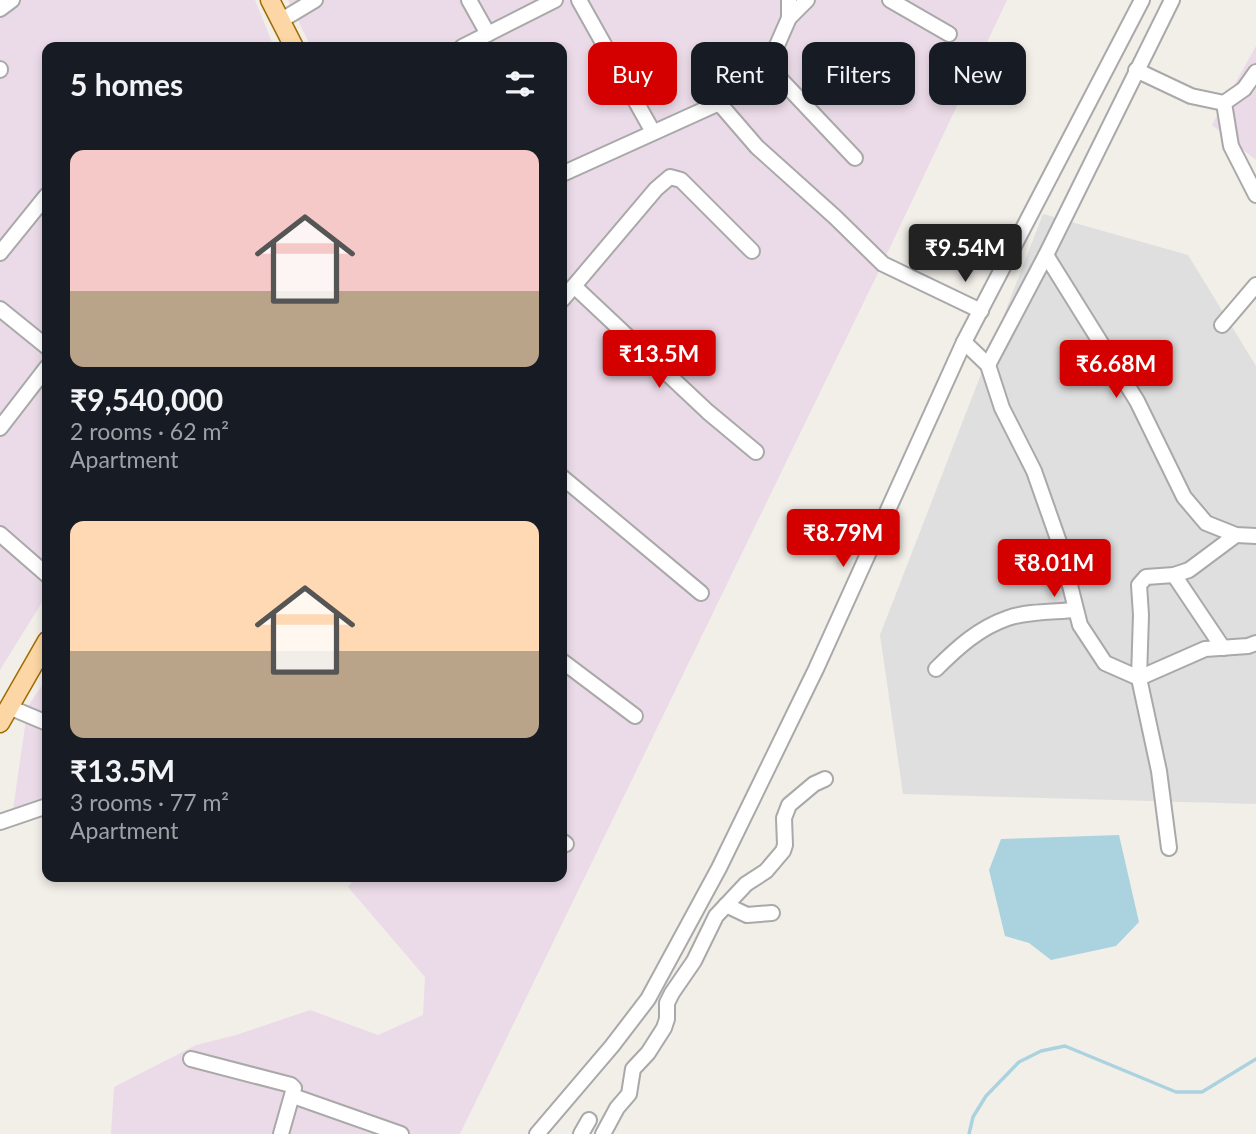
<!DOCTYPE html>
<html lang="en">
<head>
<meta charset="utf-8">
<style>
  body { margin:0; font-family:Lato,sans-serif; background:#20242c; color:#f1f3f6; height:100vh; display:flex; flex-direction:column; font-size:26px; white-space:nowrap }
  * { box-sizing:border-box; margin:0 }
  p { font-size:23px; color:#9ea1a6 }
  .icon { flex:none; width:38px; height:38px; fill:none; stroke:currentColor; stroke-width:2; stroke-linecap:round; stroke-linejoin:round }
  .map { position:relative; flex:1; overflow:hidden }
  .sheet { position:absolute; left:42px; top:42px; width:525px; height:840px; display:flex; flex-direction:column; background:#171b24; border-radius:14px; box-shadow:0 4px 10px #0003 }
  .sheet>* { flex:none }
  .hud { position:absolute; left:588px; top:42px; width:562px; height:63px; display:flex; gap:14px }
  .price { position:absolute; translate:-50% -60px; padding:0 16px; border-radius:7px; background:#d40000; color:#fff; font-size:23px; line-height:46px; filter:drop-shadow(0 2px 4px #0008) }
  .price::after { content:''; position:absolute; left:50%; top:42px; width:21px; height:16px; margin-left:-10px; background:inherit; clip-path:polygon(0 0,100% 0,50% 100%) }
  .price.active { background:#222; color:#fff }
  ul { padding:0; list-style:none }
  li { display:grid; align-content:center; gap:14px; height:371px; padding:0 28px }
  li span { display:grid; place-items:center; height:217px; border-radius:14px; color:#555 }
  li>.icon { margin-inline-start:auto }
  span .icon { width:126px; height:126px; fill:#fffc; stroke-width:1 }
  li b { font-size:30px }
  h2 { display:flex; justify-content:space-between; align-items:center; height:84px; padding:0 28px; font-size:30px }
  .tag { padding:0 24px; border-radius:14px; background:#171b24; box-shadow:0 4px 10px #0003; font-size:24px; line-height:63px }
  .tag.active { background:#d40000; color:#fff }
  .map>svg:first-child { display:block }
  .residential { fill:#e0dfdf }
  .industrial { fill:#ebdbe8 }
  .water { fill:#aad3df }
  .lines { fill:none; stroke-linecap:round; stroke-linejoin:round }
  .stream { stroke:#aad3df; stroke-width:3.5 }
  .minor-casing { stroke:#a9a9a9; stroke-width:18 }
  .major-casing { stroke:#a06b00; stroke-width:21 }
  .minor { stroke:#fff; stroke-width:14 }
  .major { stroke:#fcd6a4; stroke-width:18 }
</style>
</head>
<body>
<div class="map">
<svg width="1256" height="1134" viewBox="0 0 1256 1134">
  <rect width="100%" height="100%" fill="#f2efe9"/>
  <path class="residential" d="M 1043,214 L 1188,255 L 1256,366 L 1256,804 L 903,794 L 880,635 Z"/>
  <g class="industrial">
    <path d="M 0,0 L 255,0 L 274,47 L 47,47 L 47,594 L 0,670 Z"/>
    <path d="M 288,0 L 1007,0 L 876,277 L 460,1134 L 111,1134 L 114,1087 L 196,1045 L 236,1035 L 310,1010 L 378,1035 L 423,1015 L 425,977 L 348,887 L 356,877 L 562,877 L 562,47 L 311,47 Z"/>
    <path d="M 1256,46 L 1256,160 L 1212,125 Z"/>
    <path d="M 47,678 L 47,815 L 11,823 L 28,706 Z"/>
  </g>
  <path class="water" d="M 1119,835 L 1139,922 L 1116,946 L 1051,960 L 1029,943 L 1005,936 L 989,870 L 1001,839 Z"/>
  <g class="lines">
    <path class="stream" d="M 969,1134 L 973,1117 L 986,1096 L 1019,1062 L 1041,1051 L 1065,1046 L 1176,1092 L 1202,1092 L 1256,1059"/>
    <defs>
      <g id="minor">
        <path d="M 469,0 L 488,34"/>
        <path d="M 579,0 L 653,132"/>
        <path d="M 890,0 L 949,34"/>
        <path d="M 0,9 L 12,0"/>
        <path d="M 789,18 L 807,0"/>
        <path d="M 280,21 L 315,0"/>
        <path d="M 462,47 L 555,0"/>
        <path d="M 768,66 L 855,158"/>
        <path d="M 0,70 L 0,69"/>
        <path d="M 1136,70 L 1191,96 L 1224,103"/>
        <path d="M 1256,72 L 1244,89 L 1224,103 L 1231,146 L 1256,195"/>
        <path d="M 719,103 L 757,147 L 835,217 L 883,264 L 981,311"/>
        <path d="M 562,174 L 719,103 L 754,81 L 768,66 L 789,18 L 789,0"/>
        <path d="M 0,253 L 47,195"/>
        <path d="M 1046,255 L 1172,0"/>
        <path d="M 574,286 L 656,189 L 670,177 L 681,180 L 752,251"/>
        <path d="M 562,300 L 574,286 L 708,412 L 756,452"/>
        <path d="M 0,309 L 47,347"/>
        <path d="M 1222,325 L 1256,285"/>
        <path d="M 964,342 L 988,365 L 1002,408 L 1034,471 L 1059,542 L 1080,625 L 1105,663 L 1139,678 L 1205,649 L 1248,646 L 1256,643"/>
        <path d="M 988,365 L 1046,255 L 1137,401 L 1184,497 L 1206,523 L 1236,535 L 1256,536"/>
        <path d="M 0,428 L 47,367"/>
        <path d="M 562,477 L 701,593"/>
        <path d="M 0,534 L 47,575"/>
        <path d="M 1174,575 L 1223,648"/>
        <path d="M 562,661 L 635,716"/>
        <path d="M 936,669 C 958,647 979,628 1008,618 C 1028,611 1054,612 1075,610"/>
        <path d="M 9,707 L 47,723"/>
        <path d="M 0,822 L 47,806"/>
        <path d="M 562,841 L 566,844"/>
        <path d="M 1169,848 L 1159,771 L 1139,678 L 1141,615 L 1139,585 L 1146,577 L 1174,575 L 1189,570 L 1236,535"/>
        <path d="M 726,905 L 747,915 L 772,913"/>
        <path d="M 191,1059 L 291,1085 L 294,1088 L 281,1134"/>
        <path d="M 293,1096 L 401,1134"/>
        <path d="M 537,1134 L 612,1046 L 648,999 L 719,868 L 816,669 L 964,342 L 1142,0"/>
        <path d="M 581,1134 L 589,1120"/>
        <path d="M 603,1134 L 617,1108 L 629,1094 L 633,1069 L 648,1053 L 664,1028 L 667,1019 L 667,1003 L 672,993 L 694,961 L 716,916 L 746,884 L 766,871 L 783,851 L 785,845 L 784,818 L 789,805 L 814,784 L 825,779"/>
      </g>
      <g id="major">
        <path d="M 270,0 L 294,47"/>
        <path d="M 0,723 L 47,641"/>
      </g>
    </defs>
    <use href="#minor" class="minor-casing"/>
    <use href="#major" class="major-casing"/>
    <use href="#minor" class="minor"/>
    <use href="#major" class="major"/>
  </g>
</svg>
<b class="price active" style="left:965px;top:284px">₹9.54M</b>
<b class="price" style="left:659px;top:390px">₹13.5M</b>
<b class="price" style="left:1116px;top:400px">₹6.68M</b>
<b class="price" style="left:843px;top:569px">₹8.79M</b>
<b class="price" style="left:1054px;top:599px">₹8.01M</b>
<div class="hud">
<a class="tag active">Buy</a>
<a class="tag">Rent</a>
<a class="tag">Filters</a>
<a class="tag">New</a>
</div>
<section class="sheet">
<h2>5 homes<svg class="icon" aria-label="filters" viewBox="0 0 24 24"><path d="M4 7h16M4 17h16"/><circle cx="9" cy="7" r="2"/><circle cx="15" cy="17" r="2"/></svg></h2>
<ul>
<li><span style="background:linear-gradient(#f6c9c9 65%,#b9a48a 0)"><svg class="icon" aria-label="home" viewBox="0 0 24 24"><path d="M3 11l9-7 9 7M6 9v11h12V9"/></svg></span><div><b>₹9,540,000</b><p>2 rooms · 62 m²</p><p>Apartment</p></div></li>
<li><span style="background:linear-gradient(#ffd9b3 60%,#b9a48a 0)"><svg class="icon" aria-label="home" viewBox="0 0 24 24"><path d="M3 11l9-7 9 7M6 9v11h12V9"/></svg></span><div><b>₹13.5M</b><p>3 rooms · 77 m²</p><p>Apartment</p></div></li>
</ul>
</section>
</div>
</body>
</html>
